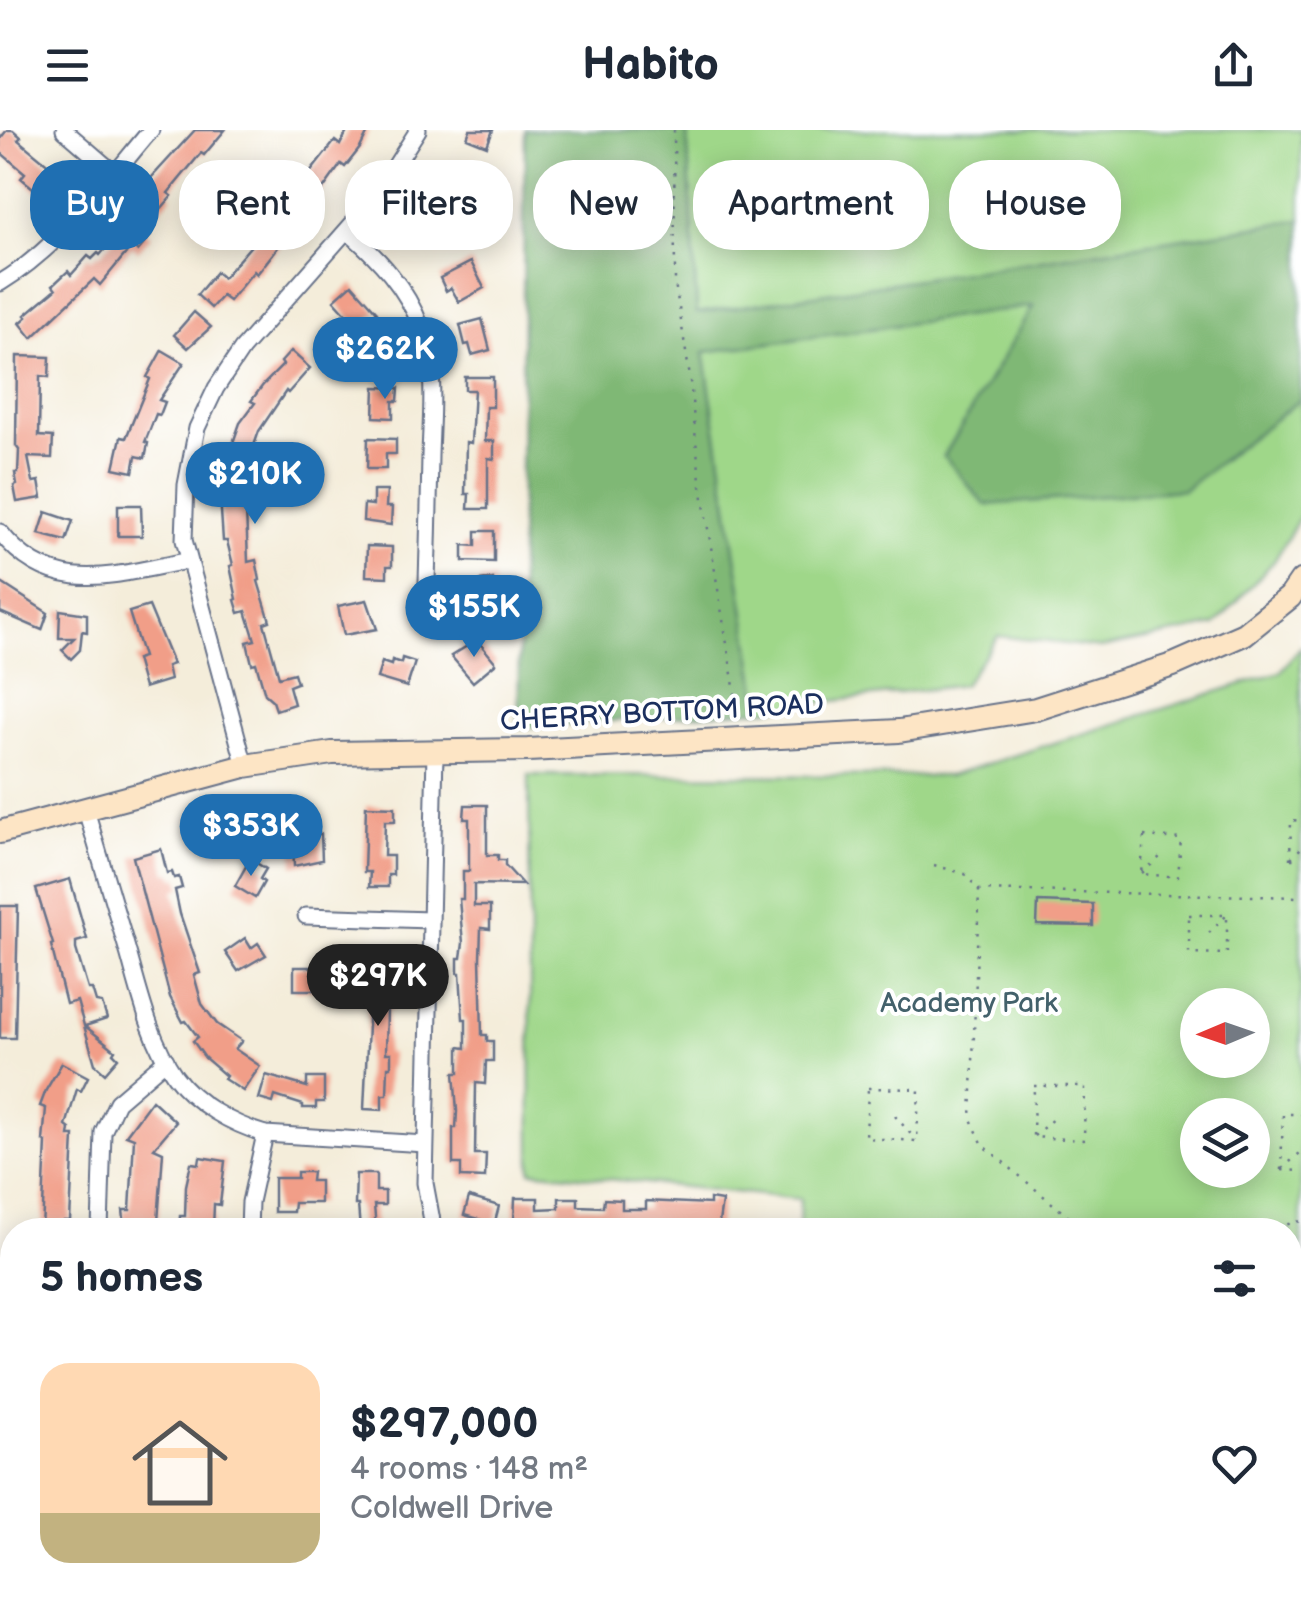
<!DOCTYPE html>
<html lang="en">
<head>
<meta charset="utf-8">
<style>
  body { margin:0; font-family:"Balsamiq Sans",sans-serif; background:#f2f2f3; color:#1f2937; height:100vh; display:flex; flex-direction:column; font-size:38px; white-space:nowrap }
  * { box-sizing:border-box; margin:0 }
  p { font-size:32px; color:#747a83 }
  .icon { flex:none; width:55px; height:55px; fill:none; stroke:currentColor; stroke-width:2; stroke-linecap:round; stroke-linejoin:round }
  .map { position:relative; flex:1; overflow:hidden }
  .side { position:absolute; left:0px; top:1088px; width:1302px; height:392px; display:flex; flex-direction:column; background:#fff; border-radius:40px 40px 0 0; box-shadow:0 5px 25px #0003 }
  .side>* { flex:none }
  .top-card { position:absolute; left:30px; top:30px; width:1242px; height:90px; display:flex; gap:20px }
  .needle { width:65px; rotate:268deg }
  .fabs { position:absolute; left:1180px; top:858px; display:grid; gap:20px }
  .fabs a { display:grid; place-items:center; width:90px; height:90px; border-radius:50%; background:#fff; box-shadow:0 5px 25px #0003; font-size:50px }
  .price { position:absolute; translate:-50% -85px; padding:0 22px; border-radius:35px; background:#1f6fb2; color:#fff; font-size:32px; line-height:65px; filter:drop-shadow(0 2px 5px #0008) }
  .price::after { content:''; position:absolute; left:50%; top:60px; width:30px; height:22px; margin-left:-15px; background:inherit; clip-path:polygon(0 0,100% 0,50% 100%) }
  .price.current { background:#222; color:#fff }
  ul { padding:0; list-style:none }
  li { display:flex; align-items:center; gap:30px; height:250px; padding:0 40px }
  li+li { border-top:2px solid #e0e1e3 }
  li span { display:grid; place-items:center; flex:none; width:280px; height:200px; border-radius:30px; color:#555 }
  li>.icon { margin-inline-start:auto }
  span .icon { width:120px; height:120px; fill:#fffc; stroke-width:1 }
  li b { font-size:42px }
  h2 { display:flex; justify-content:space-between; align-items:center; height:120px; padding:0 40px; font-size:42px }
  .chip { padding:0 35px; border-radius:40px; background:#fff; box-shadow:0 5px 25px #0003; font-size:35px; line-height:90px }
  .chip.current { background:#1f6fb2; color:#fff }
  header { display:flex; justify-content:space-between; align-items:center; height:130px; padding:0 40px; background:#fff; font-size:45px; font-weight:600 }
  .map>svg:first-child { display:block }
  .green { fill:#9fd789; stroke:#5d8374; stroke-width:2.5; fill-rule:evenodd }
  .forest { fill:#7fb875; stroke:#4d746a; stroke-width:2.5 }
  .water { fill:#69c3e7; stroke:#4279a2; stroke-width:2.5 }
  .building { fill:#f19e88 }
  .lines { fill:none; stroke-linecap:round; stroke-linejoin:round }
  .street-casing { stroke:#677289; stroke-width:19 }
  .secondary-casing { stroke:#677289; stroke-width:26 }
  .path { stroke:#677289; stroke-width:2.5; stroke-dasharray:2.5 8; stroke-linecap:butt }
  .street { stroke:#fff; stroke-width:15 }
  .secondary { stroke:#fde5c5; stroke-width:22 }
  .labels { text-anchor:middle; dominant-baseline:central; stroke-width:8; stroke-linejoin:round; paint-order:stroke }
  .street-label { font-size:28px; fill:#1b2f5e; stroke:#fff }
  .park-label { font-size:28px; fill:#43616b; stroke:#fff }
</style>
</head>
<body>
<header><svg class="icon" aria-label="menu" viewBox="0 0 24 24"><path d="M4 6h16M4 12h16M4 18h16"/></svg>Habito<svg class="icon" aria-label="share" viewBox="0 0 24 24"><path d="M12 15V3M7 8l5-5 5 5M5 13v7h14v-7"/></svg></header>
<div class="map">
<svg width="1301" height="1479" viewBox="0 0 1301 1479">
  <rect width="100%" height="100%" fill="#fff"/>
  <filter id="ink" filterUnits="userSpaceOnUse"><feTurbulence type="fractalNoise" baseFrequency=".01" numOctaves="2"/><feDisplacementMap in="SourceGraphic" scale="20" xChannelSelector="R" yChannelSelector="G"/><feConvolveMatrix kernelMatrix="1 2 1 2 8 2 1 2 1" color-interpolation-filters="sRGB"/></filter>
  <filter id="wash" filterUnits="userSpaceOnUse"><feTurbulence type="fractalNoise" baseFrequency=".0048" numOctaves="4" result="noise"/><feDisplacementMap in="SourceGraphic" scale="40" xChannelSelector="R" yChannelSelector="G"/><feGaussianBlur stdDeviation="2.25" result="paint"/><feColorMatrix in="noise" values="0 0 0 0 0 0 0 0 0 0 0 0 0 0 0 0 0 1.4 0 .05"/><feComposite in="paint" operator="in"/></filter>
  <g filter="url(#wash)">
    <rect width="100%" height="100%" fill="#f4edda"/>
    <g class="green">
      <path d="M 687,0 L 1301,0 L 1301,90 L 697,184 Z"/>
      <path d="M 1034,176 L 944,326 L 1183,360 L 1301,269 L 1301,385 L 1275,430 L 1215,495 L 1101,518 L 998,506 L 963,555 L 760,580 L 704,222 Z"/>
      <path d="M 1301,517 L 1301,1412 L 1290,1424 L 1290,1100 L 799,1100 L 800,1069 L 531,1041 L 529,645 L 949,646 L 1280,542 ZM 1198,875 L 1252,875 L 1252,930 L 1198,930 ZM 1198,985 L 1252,985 L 1252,1040 L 1198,1040 Z"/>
      <path d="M 0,1310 L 12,1313 L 12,1463 L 0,1457 Z"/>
      <path d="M 21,1468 L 1245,1468 L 1233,1479 L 45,1479 Z"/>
    </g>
    <g class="forest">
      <path d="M 525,0 L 687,0 L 697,183 L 1301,90 L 1301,269 L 1183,360 L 985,375 L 944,326 L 1033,176 L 704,222 L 760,580 L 518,598 Z"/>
      <path d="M 1301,1443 L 1301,1479 L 1261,1479 L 1274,1468 L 1290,1468 L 1290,1453 Z"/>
    </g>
    <g class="water">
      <path d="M 1301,1346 L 1301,1443 L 1290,1453 L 1290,1358 Z"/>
      <path d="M 0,1388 L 12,1396 L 12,1468 L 124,1468 L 142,1479 L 0,1479 Z"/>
      <path d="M 1155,1468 L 1274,1468 L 1261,1479 L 1138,1479 Z"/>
    </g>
    <g id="blocks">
      <g class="building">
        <path d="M 7,0 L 13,0 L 21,7 L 18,10 L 51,37 L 49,47 L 57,54 L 45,68 L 21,48 L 25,43 L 0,22 L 0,9 Z"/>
        <path d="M 195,0 L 225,0 L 204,25 L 201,23 L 168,63 L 172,66 L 143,100 L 151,106 L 138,121 L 133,117 L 128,121 L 100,155 L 94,149 L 32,208 L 20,193 L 27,187 L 25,185 L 56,159 L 53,155 L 68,141 L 71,145 L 88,126 L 92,129 L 98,123 L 100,125 L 117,105 L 120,98 L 116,94 L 144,63 L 140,60 Z"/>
        <path d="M 348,0 L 369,0 L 360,18 L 345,37 L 341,34 L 314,72 L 307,66 L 290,87 L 297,93 L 257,144 L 254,141 L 229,171 L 222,166 L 211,178 L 197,165 L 216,142 L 223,148 L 261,104 L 257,100 L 304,40 L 309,44 L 335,11 L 340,15 Z"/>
        <path d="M 470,0 L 493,0 L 487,16 L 467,8 Z"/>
        <path d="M 447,33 L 472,47 L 468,55 L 475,59 L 470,69 L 462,65 L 456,75 L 436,63 L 444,48 L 440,46 Z"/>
        <path d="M 413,81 L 435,103 L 420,118 L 396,98 Z"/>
        <path d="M 471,132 L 484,158 L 459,172 L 451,158 L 446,161 L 440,148 Z"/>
        <path d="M 352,154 L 377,182 L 359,198 L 334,170 Z"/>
        <path d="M 194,182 L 211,197 L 188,218 L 174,205 Z"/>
        <path d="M 482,189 L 490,220 L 472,225 L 469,214 L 465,215 L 460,195 Z"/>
        <path d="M 381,203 L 392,231 L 364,239 L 358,216 L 372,212 L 368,207 Z"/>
        <path d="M 162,220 L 184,233 L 159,270 L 165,272 L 160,285 L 156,284 L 145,312 L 148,313 L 145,328 L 136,326 L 133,342 L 114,338 L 121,307 L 126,308 L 150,249 L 147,247 Z"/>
        <path d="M 291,221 L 310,238 L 288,263 L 286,261 L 259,301 L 249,330 L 242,380 L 246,380 L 248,432 L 256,430 L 260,450 L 258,451 L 270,491 L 264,493 L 279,547 L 294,543 L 297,553 L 289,556 L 294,574 L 276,580 L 273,571 L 265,564 L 256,533 L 252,534 L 247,512 L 255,510 L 246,481 L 239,483 L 235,470 L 237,469 L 230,436 L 233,435 L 227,411 L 223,411 L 220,366 L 224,338 L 240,293 L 255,273 L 251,271 L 263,255 L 283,235 L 281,232 Z"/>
        <path d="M 17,226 L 50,227 L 49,247 L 40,246 L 39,306 L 53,307 L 52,328 L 28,327 L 33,352 L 39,351 L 42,368 L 17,372 L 14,356 L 17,355 L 15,343 L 18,343 L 19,320 L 16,316 Z"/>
        <path d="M 465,247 L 493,247 L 493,277 L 486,277 L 485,311 L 494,311 L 494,329 L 488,328 L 488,379 L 468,379 L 469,364 L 465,364 L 466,312 L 471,313 L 474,260 L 465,260 Z"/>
        <path d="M 375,257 L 399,258 L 398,271 L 393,271 L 393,288 L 374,287 Z"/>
        <path d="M 368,308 L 396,309 L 396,324 L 386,324 L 386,339 L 367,339 Z"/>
        <path d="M 373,361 L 387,361 L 386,377 L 392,377 L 391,395 L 363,391 L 364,374 L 373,375 Z"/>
        <path d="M 118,375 L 141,375 L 142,406 L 118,406 Z"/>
        <path d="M 46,382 L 73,391 L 66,411 L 39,404 Z"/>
        <path d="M 476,401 L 494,401 L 494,432 L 463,431 L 463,415 L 476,416 Z"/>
        <path d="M 367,416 L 392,417 L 392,436 L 387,436 L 387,447 L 366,446 Z"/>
        <path d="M 493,449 L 495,463 L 504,462 L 506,479 L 478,485 L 476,468 L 481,467 L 479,451 Z"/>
        <path d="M 0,452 L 48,483 L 42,500 L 0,482 Z"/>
        <path d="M 367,470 L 377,499 L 344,505 L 338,476 Z"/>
        <path d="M 149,476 L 173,534 L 167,536 L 170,550 L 144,558 L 136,529 L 143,527 L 129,482 Z"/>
        <path d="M 60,480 L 87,484 L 87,502 L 82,501 L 80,520 L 71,529 L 62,520 L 74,508 L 59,508 Z"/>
        <path d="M 477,510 L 496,533 L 473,552 L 451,526 Z"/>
        <path d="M 402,528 L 415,532 L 407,557 L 377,548 L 382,532 L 391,535 L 392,530 L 401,533 Z"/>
        <path d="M 465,675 L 487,675 L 487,725 L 498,725 L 498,730 L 505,730 L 505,735 L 523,755 L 474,754 L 474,776 L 490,776 L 490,799 L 481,798 L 480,828 L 482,905 L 487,905 L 487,911 L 493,911 L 493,931 L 486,931 L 485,954 L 476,953 L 475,1024 L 486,1024 L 485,1048 L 461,1047 L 461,1034 L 453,1034 L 453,998 L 456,998 L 457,981 L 454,943 L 459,943 L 459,917 L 466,918 L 466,889 L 463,889 L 460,843 L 458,843 L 458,828 L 461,828 L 463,813 L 459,769 L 463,769 L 463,741 L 469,741 L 469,689 L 464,689 Z"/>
        <path d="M 366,676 L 395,677 L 395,691 L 385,691 L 384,726 L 393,726 L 393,745 L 388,745 L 388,757 L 369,757 L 370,742 L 364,742 Z"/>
        <path d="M 309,704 L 321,704 L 322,730 L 294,736 L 293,713 L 310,712 Z"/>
        <path d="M 161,719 L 167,743 L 172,742 L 174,748 L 179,747 L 182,758 L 175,760 L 180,784 L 200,843 L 194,845 L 202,874 L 217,894 L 242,911 L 235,919 L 260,936 L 243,961 L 224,949 L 226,946 L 205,928 L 193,911 L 198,907 L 186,891 L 183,892 L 170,867 L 133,727 Z"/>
        <path d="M 250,729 L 266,739 L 260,749 L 264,752 L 255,768 L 235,756 Z"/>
        <path d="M 70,749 L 87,809 L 76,812 L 76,819 L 88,859 L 92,859 L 96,872 L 102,873 L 107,889 L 85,896 L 115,920 L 113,923 L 118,928 L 105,943 L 95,934 L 77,871 L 66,874 L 51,815 L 53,814 L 36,759 Z"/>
        <path d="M 1038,772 L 1093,774 L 1093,796 L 1037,795 Z"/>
        <path d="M 0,776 L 18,776 L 15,908 L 0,908 Z"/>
        <path d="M 245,808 L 251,818 L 258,813 L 266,825 L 238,841 L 225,822 Z"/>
        <path d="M 368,820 L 386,820 L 386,832 L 391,832 L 391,865 L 394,865 L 393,879 L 387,879 L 386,923 L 391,923 L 391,937 L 388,937 L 387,965 L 382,965 L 382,980 L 364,979 L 368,895 Z"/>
        <path d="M 294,837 L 315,837 L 315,841 L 324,841 L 324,860 L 294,860 Z"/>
        <path d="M 62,933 L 88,947 L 81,961 L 77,959 L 66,996 L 70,999 L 69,1006 L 74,1006 L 70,1091 L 64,1091 L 64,1100 L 42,1100 L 46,1012 L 43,1011 L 46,978 L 40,976 L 46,960 Z"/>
        <path d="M 266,945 L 307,957 L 307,948 L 324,948 L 324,972 L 316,972 L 316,978 L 303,978 L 303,975 L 275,966 L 273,973 L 259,969 Z"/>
        <path d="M 152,970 L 176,992 L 154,1018 L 163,1022 L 158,1092 L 155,1092 L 155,1099 L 125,1098 L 123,1080 L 130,1080 L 134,1008 L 126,1005 Z"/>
        <path d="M 200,1027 L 225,1031 L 220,1075 L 214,1074 L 213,1100 L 179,1100 L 180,1086 L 185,1086 L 186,1056 L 191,1033 L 199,1034 Z"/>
        <path d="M 297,1042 L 312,1042 L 311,1051 L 320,1051 L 320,1073 L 294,1073 L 293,1082 L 274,1082 L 274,1048 L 297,1048 Z"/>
        <path d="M 356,1044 L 376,1044 L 376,1061 L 385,1061 L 385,1075 L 374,1075 L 376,1100 L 360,1100 L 358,1075 L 355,1075 Z"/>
        <path d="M 469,1067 L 499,1076 L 493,1099 L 480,1095 L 481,1090 L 464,1085 Z"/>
        <path d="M 515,1068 L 538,1068 L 538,1079 L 559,1078 L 559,1068 L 578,1068 L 578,1076 L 603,1077 L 604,1069 L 622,1070 L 622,1079 L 646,1079 L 646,1071 L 710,1074 L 710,1069 L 722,1071 L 718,1100 L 661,1096 L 661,1100 L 528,1100 L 528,1097 L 514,1094 Z"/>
      </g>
    </g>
  </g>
  <g filter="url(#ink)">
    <use href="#blocks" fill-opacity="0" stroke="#677289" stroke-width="2.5"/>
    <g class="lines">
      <defs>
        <g id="street">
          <path d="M 64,0 L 114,43"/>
          <path d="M 347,101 C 379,128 406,157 421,197 C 437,237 431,285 430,326 C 429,378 428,429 426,480"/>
          <path d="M 0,153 C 60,117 106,53 151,0"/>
          <path d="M 0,402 C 53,469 115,444 187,431"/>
          <path d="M 435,622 L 425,1053 L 433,1096 L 437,1100"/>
          <path d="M 245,636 L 184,410 L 186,355 L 197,298 L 216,258 L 242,219 L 353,93 L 380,60 L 418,0"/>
          <path d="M 86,680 C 100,728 114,775 128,822 C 140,864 150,910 175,946 C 195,974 232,994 265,1004 L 425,1014"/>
          <path d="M 306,786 L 430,790"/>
          <path d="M 100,1100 L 103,1002 L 117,972 L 166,930"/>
          <path d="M 249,1100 L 250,1072 L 265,1004"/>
        </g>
        <path id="secondary" d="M 0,702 L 245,636 L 332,623 L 528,620 L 899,601 L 1036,579 L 1173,535 L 1244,504 L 1290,467 L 1301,451"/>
      </defs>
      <use href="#street" class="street-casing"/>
      <use href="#secondary" class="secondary-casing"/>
      <g class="path">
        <path d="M 674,0 L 675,153 L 689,241 L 700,350 L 740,593"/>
        <path d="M 1144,706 L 1181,709 L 1178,747 L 1141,744 Z"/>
        <path d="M 1291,728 L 1301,718"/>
        <path d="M 1290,729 L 1291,690 L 1301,691"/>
        <path d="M 1291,729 L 1301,729"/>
        <path d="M 934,735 L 965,744 L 979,760 L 1301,767"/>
        <path d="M 1142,743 L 1160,727"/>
        <path d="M 979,760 L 971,989 L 983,1015 L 1084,1100"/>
        <path d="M 1189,785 L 1227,785 L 1227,824 L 1189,823 Z"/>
        <path d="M 1209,803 L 1226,786"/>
        <path d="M 1034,956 L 1085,956 L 1084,1010 L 1033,1007 Z"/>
        <path d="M 868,958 L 919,959 L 917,1011 L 866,1008 Z"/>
        <path d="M 895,986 L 916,1010"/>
        <path d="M 1034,1006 L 1057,985"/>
        <path d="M 1282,1039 L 1301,1022"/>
        <path d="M 1281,1040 L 1283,984 L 1301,984"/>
        <path d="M 1282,1040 L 1301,1041"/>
        <path d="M 1263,1100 L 1281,1095"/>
        <path d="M 1279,1100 L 1284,1095 L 1301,1091"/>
        <path d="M 0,1363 L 12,1369"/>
      </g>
      <use href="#street" class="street"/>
      <use href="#secondary" class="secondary"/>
    </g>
  </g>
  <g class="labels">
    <g class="street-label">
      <text transform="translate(662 583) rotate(-3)">CHERRY BOTTOM ROAD</text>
    </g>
    <g class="park-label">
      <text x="969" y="873">Academy Park</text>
    </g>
  </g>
</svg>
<div class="fabs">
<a><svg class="needle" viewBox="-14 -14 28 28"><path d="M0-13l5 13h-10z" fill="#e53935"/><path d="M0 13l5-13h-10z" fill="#747a83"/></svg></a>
<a><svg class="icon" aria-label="layers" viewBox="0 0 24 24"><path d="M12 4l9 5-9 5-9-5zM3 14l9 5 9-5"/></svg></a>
</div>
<b class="price" style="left:385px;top:272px">$262K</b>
<b class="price" style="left:255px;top:397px">$210K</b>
<b class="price" style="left:474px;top:530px">$155K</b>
<b class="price" style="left:251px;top:749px">$353K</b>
<b class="price current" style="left:378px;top:899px">$297K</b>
<div class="top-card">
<a class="chip current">Buy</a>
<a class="chip">Rent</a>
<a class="chip">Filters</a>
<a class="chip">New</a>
<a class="chip">Apartment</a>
<a class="chip">House</a>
</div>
<section class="side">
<h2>5 homes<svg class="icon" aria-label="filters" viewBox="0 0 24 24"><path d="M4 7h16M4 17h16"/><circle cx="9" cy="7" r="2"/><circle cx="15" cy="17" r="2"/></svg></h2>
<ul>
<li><span style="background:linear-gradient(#ffd9b3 75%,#c2b280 0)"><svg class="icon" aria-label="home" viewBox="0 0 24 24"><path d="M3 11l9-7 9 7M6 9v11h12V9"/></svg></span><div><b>$297,000</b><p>4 rooms · 148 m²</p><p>Coldwell Drive</p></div><svg class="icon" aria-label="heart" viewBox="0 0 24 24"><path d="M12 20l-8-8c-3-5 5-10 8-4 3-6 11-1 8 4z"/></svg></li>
</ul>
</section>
</div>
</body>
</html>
